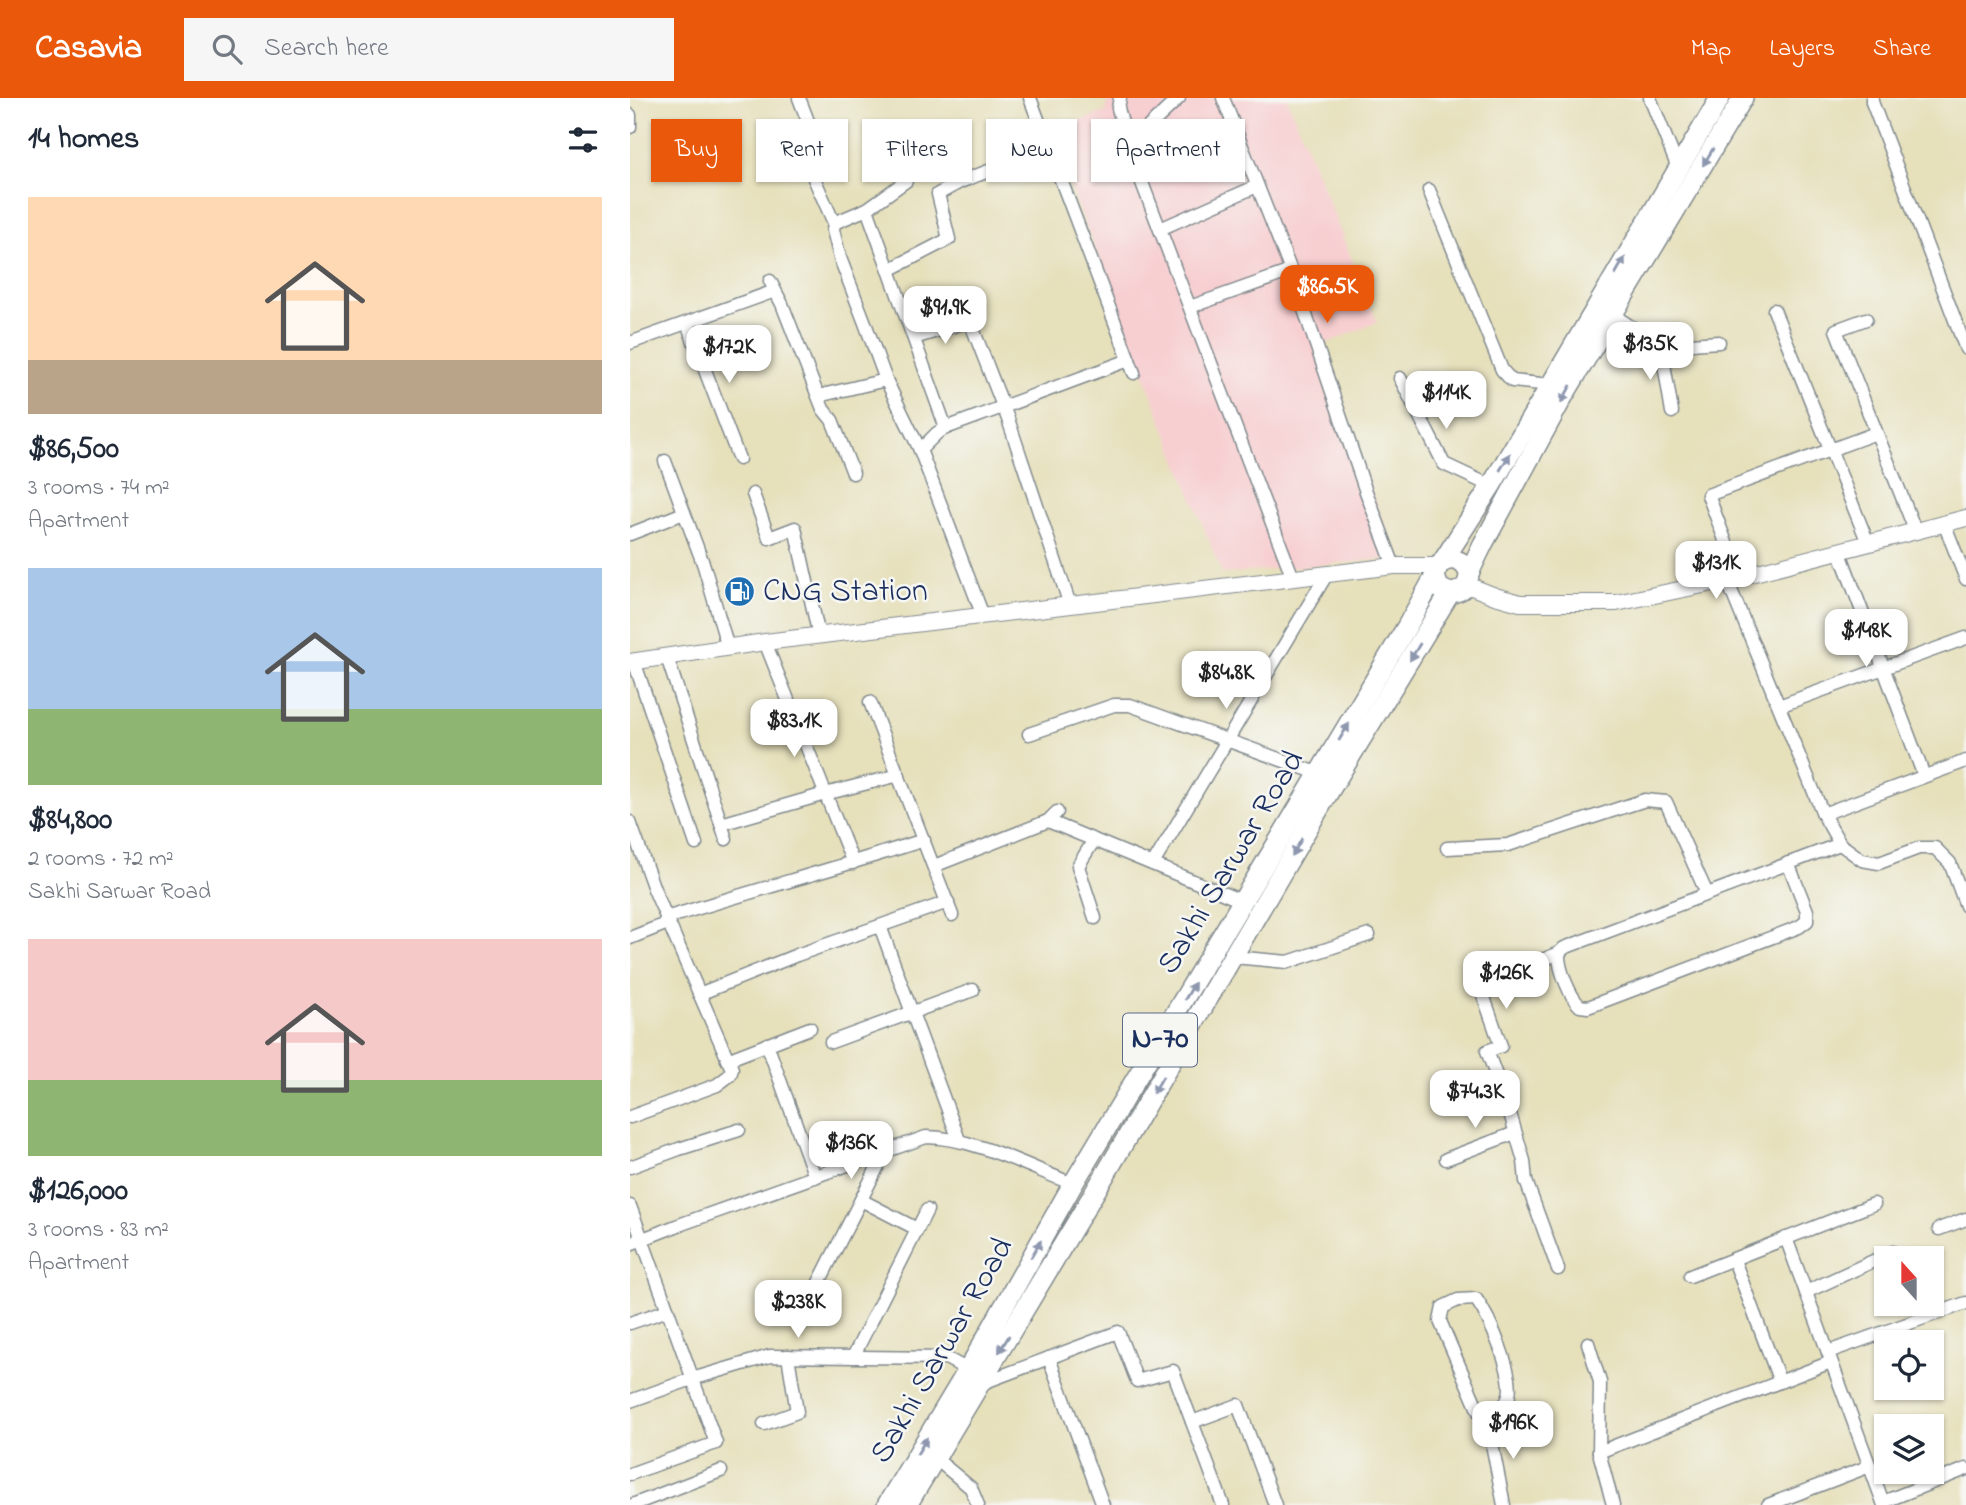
<!DOCTYPE html>
<html lang="en">
<head>
<meta charset="utf-8">
<style>
  body { margin:0; font-family:"Indie Flower",sans-serif; background:#f6f6f7; color:#1f2937; height:100vh; display:flex; flex-direction:column; font-size:26px; white-space:nowrap }
  * { box-sizing:border-box; margin:0 }
  p { font-size:23px; color:#747a83 }
  .icon { flex:none; width:38px; height:38px; fill:none; stroke:currentColor; stroke-width:2; stroke-linecap:round; stroke-linejoin:round }
  .map { position:relative; flex:1; overflow:hidden }
  .panel { display:flex; flex-direction:column; background:#fff; width:630px }
  .panel>* { flex:none }
  .banner { position:absolute; left:21px; top:21px; width:665px; height:63px; display:flex; gap:14px }
  .needle { width:46px; rotate:339deg }
  .fabs { position:absolute; left:1244px; top:1148px; display:grid; gap:14px }
  .fabs a { display:grid; place-items:center; width:70px; height:70px; border-radius:0px; background:#fff; box-shadow:0 2px 5px #0004; font-size:35px }
  .price { position:absolute; translate:-50% -60px; padding:0 16px; border-radius:14px; background:#fff; color:#222; font-size:23px; line-height:46px; filter:drop-shadow(0 2px 4px #0008) }
  .price::after { content:''; position:absolute; left:50%; top:42px; width:21px; height:16px; margin-left:-10px; background:inherit; clip-path:polygon(0 0,100% 0,50% 100%) }
  .price.selected { background:#ea580c; color:#fff }
  ul { padding:0; list-style:none }
  li { display:grid; align-content:center; gap:14px; height:371px; padding:0 28px }
  li span { display:grid; place-items:center; height:217px; border-radius:0px; color:#555 }
  li>.icon { margin-inline-start:auto }
  span .icon { width:126px; height:126px; fill:#fffc; stroke-width:1 }
  li b { font-size:30px }
  h2 { display:flex; justify-content:space-between; align-items:center; height:84px; padding:0 28px; font-size:30px }
  .pill { padding:0 24px; border-radius:0px; background:#fff; box-shadow:0 2px 5px #0004; font-size:24px; line-height:63px }
  .pill.selected { background:#ea580c; color:#fff }
  header { display:flex; align-items:center; gap:42px; box-sizing:border-box; height:98px; padding:0 35px; background:#ea580c; color:#fff }
  header strong { font-size:33px }
  nav { display:flex; gap:38px; margin-inline-start:auto; font-size:24px }
  .search { width:490px; height:63px; background:#f6f6f7; display:flex; align-items:center; gap:18px; box-sizing:border-box; padding:0 24px; border-radius:0px; color:#747a83; font-size:26px }
  main { display:flex; flex:1; min-height:0 }
  .map>svg:first-child { display:block }
  .built { fill:#f7cfd1 }
  .lines { fill:none; stroke-linecap:round; stroke-linejoin:round }
  .minor-casing { stroke:#80888c; stroke-width:15 }
  .secondary-casing { stroke:#80888c; stroke-width:18 }
  .trunk-casing { stroke:#80888c; stroke-width:22 }
  .minor { stroke:#fff; stroke-width:12 }
  .secondary { stroke:#fff; stroke-width:16 }
  .trunk { stroke:#fff; stroke-width:19 }
  .oneway { fill:#8d97ae }
  .labels { text-anchor:middle; dominant-baseline:central; stroke-width:5; stroke-linejoin:round; paint-order:stroke }
  .shield { fill:#f6f6f2; stroke:#5d6b8a; stroke-width:2 }
  .shield-label { font-size:30px; font-weight:bold; fill:#1b2f5e }
  .poi-label { font-size:32px; fill:#1b2f5e; stroke:#f6f6f2; text-anchor:start }
  .street-label { font-size:32px; fill:#1b2f5e; stroke:#f6f6f2 }
</style>
</head>
<body>
<header>
<strong>Casavia</strong>
<div class="search"><svg class="icon" aria-label="search" viewBox="0 0 24 24"><circle cx="10" cy="10" r="6"/><path d="M15 15l6 6"/></svg>Search here</div>
<nav><a>Map</a><a>Layers</a><a>Share</a></nav>
</header>
<main>
<section class="panel">
<h2>14 homes<svg class="icon" aria-label="filters" viewBox="0 0 24 24"><path d="M4 7h16M4 17h16"/><circle cx="9" cy="7" r="2"/><circle cx="15" cy="17" r="2"/></svg></h2>
<ul>
<li><span style="background:linear-gradient(#ffd9b3 75%,#b9a48a 0)"><svg class="icon" aria-label="home" viewBox="0 0 24 24"><path d="M3 11l9-7 9 7M6 9v11h12V9"/></svg></span><div><b>$86,500</b><p>3 rooms · 74 m²</p><p>Apartment</p></div></li>
<li><span style="background:linear-gradient(#a9c7e8 65%,#8fb573 0)"><svg class="icon" aria-label="home" viewBox="0 0 24 24"><path d="M3 11l9-7 9 7M6 9v11h12V9"/></svg></span><div><b>$84,800</b><p>2 rooms · 72 m²</p><p>Sakhi Sarwar Road</p></div></li>
<li><span style="background:linear-gradient(#f6c9c9 65%,#8fb573 0)"><svg class="icon" aria-label="home" viewBox="0 0 24 24"><path d="M3 11l9-7 9 7M6 9v11h12V9"/></svg></span><div><b>$126,000</b><p>3 rooms · 83 m²</p><p>Apartment</p></div></li>
</ul>
</section>
<div class="map">
<svg width="1336" height="1407" viewBox="0 0 1336 1407">
  <rect width="100%" height="100%" fill="#f6f6f2"/>
  <filter id="ink" filterUnits="userSpaceOnUse"><feTurbulence type="fractalNoise" baseFrequency=".0143" numOctaves="2"/><feDisplacementMap in="SourceGraphic" scale="14" xChannelSelector="R" yChannelSelector="G"/><feConvolveMatrix kernelMatrix="1 2 1 2 8 2 1 2 1" color-interpolation-filters="sRGB"/></filter>
  <filter id="wash" filterUnits="userSpaceOnUse"><feTurbulence type="fractalNoise" baseFrequency=".00686" numOctaves="4" result="noise"/><feDisplacementMap in="SourceGraphic" scale="28" xChannelSelector="R" yChannelSelector="G"/><feGaussianBlur stdDeviation="1.57" result="paint"/><feColorMatrix in="noise" values="0 0 0 0 0 0 0 0 0 0 0 0 0 0 0 0 0 1.4 0 .05"/><feComposite in="paint" operator="in"/></filter>
  <g filter="url(#wash)">
    <rect width="100%" height="100%" fill="#e6e0bb"/>
    <path class="built" d="M 478,0 L 657,0 L 747,224 L 690,248 L 766,460 L 592,476 L 419,34 L 475,14 Z"/>
  </g>
  <g filter="url(#ink)">
    <g class="lines">
      <defs>
        <g id="minor">
          <path d="M 169,0 L 183,36 L 170,49 L 204,125 L 203,132 L 210,160 L 235,225 L 256,282 L 290,352 L 353,518"/>
          <path d="M 400,0 L 504,275"/>
          <path d="M 490,0 L 488,10 L 498,48 L 663,480"/>
          <path d="M 593,0 L 661,173 L 735,391 L 764,468"/>
          <path d="M 1020,0 L 1048,70"/>
          <path d="M 1242,0 L 1242,4 L 1336,251"/>
          <path d="M 0,17 L 0,29"/>
          <path d="M 498,48 L 549,0"/>
          <path d="M 799,92 L 872,272 L 882,283 L 921,287"/>
          <path d="M 237,111 L 316,330"/>
          <path d="M 204,125 L 237,111 L 276,83"/>
          <path d="M 530,131 L 627,88"/>
          <path d="M 259,172 L 319,141 L 308,96 L 330,84 L 418,50"/>
          <path d="M 140,183 L 152,206 L 193,311 L 202,322 L 223,375"/>
          <path d="M 560,209 L 661,173"/>
          <path d="M 1144,212 L 1238,445"/>
          <path d="M 983,217 L 1031,248 L 1089,244"/>
          <path d="M 1236,221 L 1206,232 L 1285,432"/>
          <path d="M 57,225 L 109,361"/>
          <path d="M 284,240 L 336,224 L 340,226 L 343,231 L 378,321 L 440,507"/>
          <path d="M 0,245 L 145,193"/>
          <path d="M 1031,248 L 1042,314"/>
          <path d="M 770,280 L 814,366 L 861,388"/>
          <path d="M 188,298 L 256,282"/>
          <path d="M 290,352 L 307,335 L 316,330 L 499,262"/>
          <path d="M 35,363 L 74,468 L 98,550"/>
          <path d="M 123,396 L 139,440 L 165,430 L 189,538"/>
          <path d="M 1314,425 L 1336,481"/>
          <path d="M 0,436 L 54,415"/>
          <path d="M 1209,452 L 1294,678"/>
          <path d="M 1109,479 L 1078,397 L 1246,335"/>
          <path d="M 1097,482 L 1193,716 L 1210,746 L 1232,762 L 1249,765 L 1289,750 L 1305,750 L 1320,765 L 1336,808"/>
          <path d="M 135,544 L 223,765"/>
          <path d="M 37,559 L 96,741"/>
          <path d="M 4,563 L 66,746"/>
          <path d="M 240,604 L 322,817"/>
          <path d="M 1149,608 L 1336,540"/>
          <path d="M 399,636 L 484,607 L 500,607 L 690,676"/>
          <path d="M 1193,716 L 1336,663"/>
          <path d="M 418,723 L 614,804"/>
          <path d="M 0,724 L 24,791 L 102,971 L 100,977 L 87,987 L 0,1019"/>
          <path d="M 91,726 L 195,696 L 269,677"/>
          <path d="M 464,742 L 448,768 L 465,820"/>
          <path d="M 817,750 L 878,747 L 1015,702 L 1036,704 L 1077,796"/>
          <path d="M 523,766 L 697,476"/>
          <path d="M 304,768 L 418,723 L 427,714"/>
          <path d="M 36,820 C 122,793 208,770 294,742"/>
          <path d="M 250,828 L 329,1042"/>
          <path d="M 0,840 L 38,825"/>
          <path d="M 929,855 C 928,870 940,899 950,908 L 958,909 L 1169,829 L 1177,823 L 1177,813 L 1158,765"/>
          <path d="M 603,859 L 658,864 L 739,837"/>
          <path d="M 69,896 L 167,857 L 318,804"/>
          <path d="M 201,944 L 343,892"/>
          <path d="M 137,946 L 185,1079"/>
          <path d="M 97,962 L 180,930"/>
          <path d="M 816,1061 L 885,1035"/>
          <path d="M 0,1069 L 49,1051 L 109,1032"/>
          <path d="M 231,1102 L 287,1131"/>
          <path d="M 0,1108 L 86,1345 L 0,1376"/>
          <path d="M 1309,1131 L 1336,1121"/>
          <path d="M 1156,1140 L 1254,1407"/>
          <path d="M 0,1146 L 46,1128 L 296,1039 C 343,1039 399,1069 443,1086"/>
          <path d="M 1104,1162 L 1150,1284"/>
          <path d="M 928,1171 L 896,1083 L 894,1063 L 879,1012 L 857,953 L 871,948 L 850,888 L 929,855 L 934,850 L 1210,746"/>
          <path d="M 1060,1178 L 1244,1106"/>
          <path d="M 1176,1194 L 1263,1154"/>
          <path d="M 177,1208 L 248,1068 L 243,1058"/>
          <path d="M 0,1225 L 38,1212"/>
          <path d="M 958,1245 L 970,1284 L 969,1354 L 983,1407"/>
          <path d="M 1198,1254 L 1336,1205"/>
          <path d="M 223,1259 L 297,1112"/>
          <path d="M 419,1260 L 473,1407"/>
          <path d="M 350,1286 L 488,1234 L 507,1283 L 543,1273 L 593,1407"/>
          <path d="M 0,1303 L 62,1281 L 140,1258 L 316,1260 L 338,1272"/>
          <path d="M 861,1323 L 849,1314 L 810,1223 L 813,1209 L 828,1202 L 846,1201 C 859,1219 887,1280 878,1301 C 874,1309 866,1316 861,1323 L 863,1351 L 874,1407"/>
          <path d="M 562,1324 L 608,1307 L 645,1407"/>
          <path d="M 134,1326 L 167,1314 L 158,1258"/>
          <path d="M 969,1354 L 1201,1264"/>
          <path d="M 305,1360 L 341,1390 L 348,1407"/>
          <path d="M 1253,1404 L 1336,1371"/>
          <path d="M 2,1407 L 91,1373"/>
          <path d="M 1138,1407 L 1240,1368"/>
        </g>
        <g id="secondary">
          <path d="M 837,487 L 865,498 L 890,505 L 986,505 L 1097,482 L 1336,420"/>
          <path d="M 0,564 L 135,544 L 764,468 L 808,468"/>
        </g>
        <g id="trunk">
          <path d="M 813,463 L 861,388 L 1090,0"/>
          <path d="M 839,475 L 853,446 L 934,297 L 1113,0"/>
          <path d="M 257,1407 L 338,1272 L 443,1086 L 776,530 L 805,478 L 808,468 C 819,458 833,460 839,475 C 839,488 832,494 820,495 L 809,490 L 805,478"/>
          <path d="M 277,1407 L 472,1082 L 700,692 L 820,495"/>
        </g>
      </defs>
      <use href="#minor" class="minor-casing"/>
      <use href="#secondary" class="secondary-casing"/>
      <use href="#trunk" class="trunk-casing"/>
      <use href="#minor" class="minor"/>
      <use href="#secondary" class="secondary"/>
      <use href="#trunk" class="trunk"/>
    </g>
    <defs><path id="oneway-solid" d="M-6-.8H1V-3.2L6.5 0L1 3.2V.8H-6Z" transform="scale(1.75)"/></defs>
    <g class="oneway">
      <use href="#oneway-solid" transform="translate(1078 59) rotate(121)"/>
      <use href="#oneway-solid" transform="translate(990 168) rotate(-60)"/>
      <use href="#oneway-solid" transform="translate(936 296) rotate(120)"/>
      <use href="#oneway-solid" transform="translate(875 364) rotate(-59)"/>
      <use href="#oneway-solid" transform="translate(785 554) rotate(121)"/>
      <use href="#oneway-solid" transform="translate(714 634) rotate(-59)"/>
      <use href="#oneway-solid" transform="translate(667 749) rotate(120)"/>
      <use href="#oneway-solid" transform="translate(560 893) rotate(-59)"/>
      <use href="#oneway-solid" transform="translate(528 987) rotate(120)"/>
      <use href="#oneway-solid" transform="translate(406 1151) rotate(-60)"/>
      <use href="#oneway-solid" transform="translate(374 1246) rotate(121)"/>
      <use href="#oneway-solid" transform="translate(292 1348) rotate(-59)"/>
    </g>
  </g>
  <defs>
    <symbol id="fuel-disc" viewBox="-11 -11 22 22"><circle r="9.5" fill="#1f6fb2" stroke="#f6f6f2"/><path d="M-5.5-6h7V0h2V4h1.3V-2.5L3-4.5l.8-.8L6-3V5H2.5V1h-1V6h-7ZM-4.2-4.7v3.2H.2V-4.7Z" fill="#fff"/></symbol>
  </defs>
  <g fill-rule="evenodd">
    <use href="#fuel-disc" x="92" y="476" width="35" height="35"/>
  </g>
  <g class="labels">
    <rect class="shield" x="493" y="915.5" width="74" height="53" rx="5"/>
    <g class="shield-label">
      <text x="530" y="942">N-70</text>
    </g>
    <g class="poi-label">
      <text x="133" y="494">CNG Station</text>
    </g>
    <g class="street-label">
      <text transform="translate(602 765) rotate(-59)">Sakhi Sarwar Road</text>
      <text transform="translate(313 1253) rotate(-60)">Sakhi Sarwar Road</text>
    </g>
  </g>
</svg>
<div class="fabs">
<a><svg class="needle" viewBox="-14 -14 28 28"><path d="M0-13l5 13h-10z" fill="#e53935"/><path d="M0 13l5-13h-10z" fill="#747a83"/></svg></a>
<a><svg class="icon" aria-label="locate" viewBox="0 0 24 24"><circle cx="12" cy="12" r="6"/><path d="M12 2v4M12 18v4M2 12h4M18 12h4"/></svg></a>
<a><svg class="icon" aria-label="layers" viewBox="0 0 24 24"><path d="M12 4l9 5-9 5-9-5zM3 14l9 5 9-5"/></svg></a>
</div>
<b class="price selected" style="left:697px;top:227px">$86.5K</b>
<b class="price" style="left:315px;top:248px">$91.9K</b>
<b class="price" style="left:1020px;top:284px">$135K</b>
<b class="price" style="left:99px;top:287px">$172K</b>
<b class="price" style="left:816px;top:333px">$114K</b>
<b class="price" style="left:1086px;top:503px">$131K</b>
<b class="price" style="left:1236px;top:571px">$148K</b>
<b class="price" style="left:596px;top:613px">$84.8K</b>
<b class="price" style="left:164px;top:661px">$83.1K</b>
<b class="price" style="left:876px;top:913px">$126K</b>
<b class="price" style="left:845px;top:1032px">$74.3K</b>
<b class="price" style="left:221px;top:1083px">$136K</b>
<b class="price" style="left:168px;top:1242px">$238K</b>
<b class="price" style="left:883px;top:1363px">$196K</b>
<div class="banner">
<a class="pill selected">Buy</a>
<a class="pill">Rent</a>
<a class="pill">Filters</a>
<a class="pill">New</a>
<a class="pill">Apartment</a>
</div>
</div>
</main>
</body>
</html>
